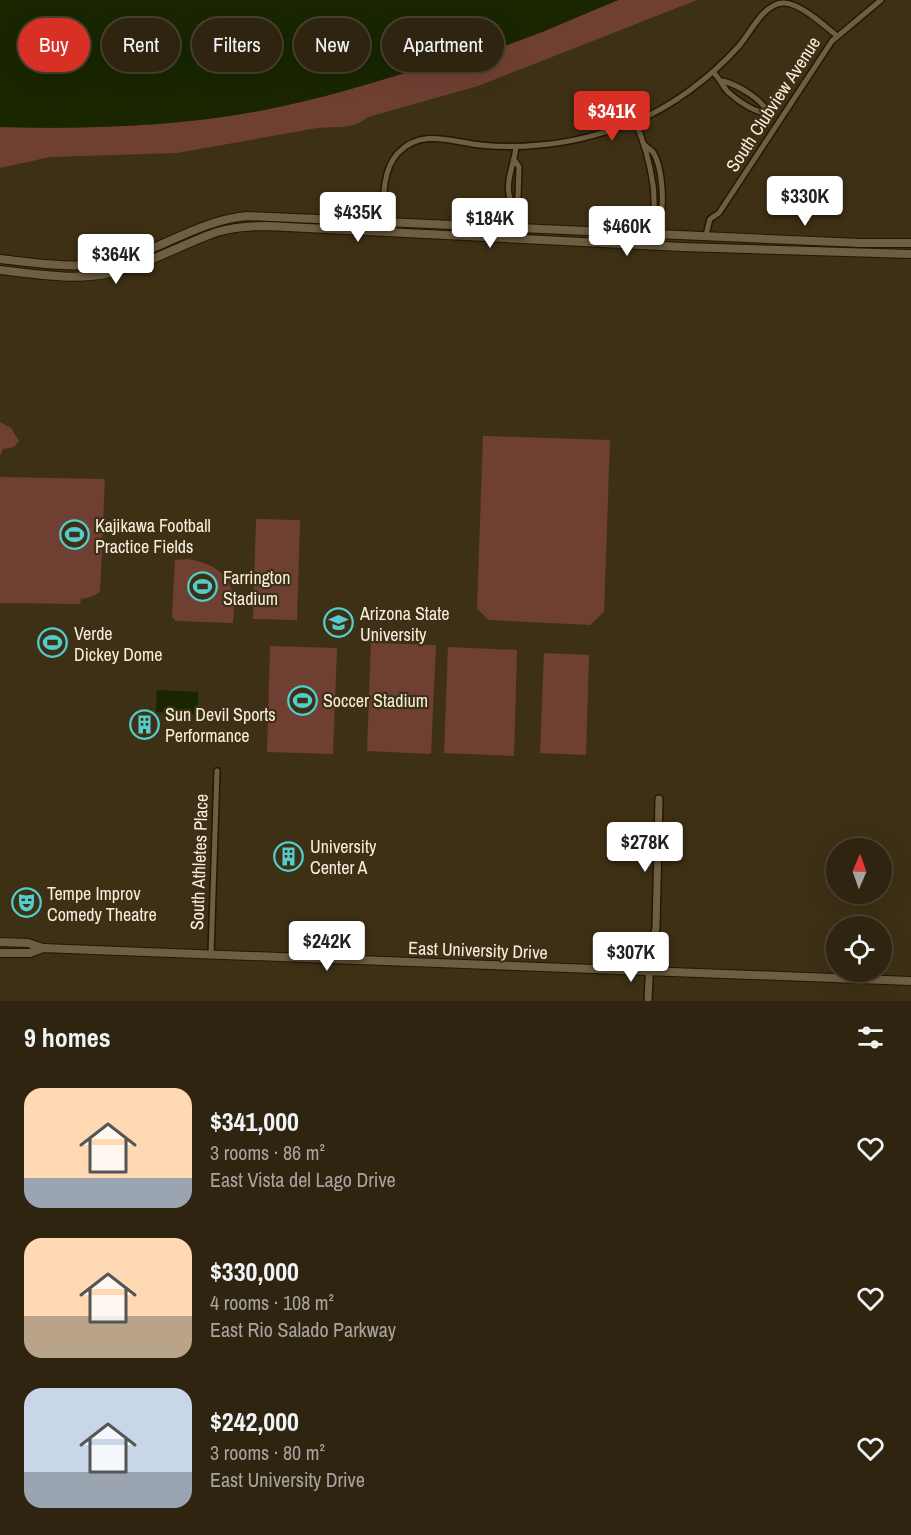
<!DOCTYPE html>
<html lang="en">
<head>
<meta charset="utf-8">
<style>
  body { margin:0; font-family:"Archivo Narrow",sans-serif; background:#362c19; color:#f1f3f6; height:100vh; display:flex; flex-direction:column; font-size:22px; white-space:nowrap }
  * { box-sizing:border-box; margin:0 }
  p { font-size:20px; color:#a7a49f }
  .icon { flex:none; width:33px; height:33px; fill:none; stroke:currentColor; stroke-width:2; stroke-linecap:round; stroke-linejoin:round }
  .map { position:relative; height:1001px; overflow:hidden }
  .sheet { display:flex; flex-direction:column; background:#2e2410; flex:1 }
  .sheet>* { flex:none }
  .banner { position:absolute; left:18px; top:18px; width:600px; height:54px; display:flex; gap:12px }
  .needle { width:39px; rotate:2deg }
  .tools { position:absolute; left:826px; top:838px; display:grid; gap:12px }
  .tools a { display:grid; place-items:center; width:66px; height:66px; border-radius:50%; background:#2e2410; box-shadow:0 6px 24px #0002,0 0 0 2px #494130; font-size:30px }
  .price { position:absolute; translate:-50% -51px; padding:0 14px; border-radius:6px; background:#fff; color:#222; font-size:20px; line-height:39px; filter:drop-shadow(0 2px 3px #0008) }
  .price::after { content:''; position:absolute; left:50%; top:36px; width:18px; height:14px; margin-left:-9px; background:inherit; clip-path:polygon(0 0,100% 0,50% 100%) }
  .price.active { background:#d93025; color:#fff }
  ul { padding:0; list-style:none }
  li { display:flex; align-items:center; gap:18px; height:150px; padding:0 24px }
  li span { display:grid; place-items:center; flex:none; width:168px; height:120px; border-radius:18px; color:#555 }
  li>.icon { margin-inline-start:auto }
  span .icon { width:72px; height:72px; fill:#fffc; stroke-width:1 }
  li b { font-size:26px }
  h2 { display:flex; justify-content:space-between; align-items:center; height:72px; padding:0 24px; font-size:26px }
  .pill { padding:0 21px; border-radius:27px; background:#2e2410; box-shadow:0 6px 24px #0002,0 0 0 2px #494130; font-size:21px; line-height:54px }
  .pill.active { background:#d93025; color:#fff }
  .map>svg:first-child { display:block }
  .green { fill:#6f4032 }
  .water { fill:#192600 }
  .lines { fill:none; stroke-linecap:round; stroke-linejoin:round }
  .minor-casing { stroke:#251800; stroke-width:8 }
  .tertiary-casing { stroke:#251800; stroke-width:10 }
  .secondary-casing { stroke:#251800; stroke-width:10 }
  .minor { stroke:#6e5e42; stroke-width:5 }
  .tertiary { stroke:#6e5e42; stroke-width:7 }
  .secondary { stroke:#6e5e42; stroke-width:8 }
  .labels { text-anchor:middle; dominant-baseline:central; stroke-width:4.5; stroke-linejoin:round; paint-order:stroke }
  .street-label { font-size:18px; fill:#f7eede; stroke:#3e3015 }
  .poi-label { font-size:18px; fill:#f7eede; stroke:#3e3015; text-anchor:start }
</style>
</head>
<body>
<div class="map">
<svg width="911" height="1001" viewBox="0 0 911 1001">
  <rect width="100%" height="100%" fill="#3e3015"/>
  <g class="green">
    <path d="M 618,0 L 697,0 L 478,86 L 368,117 C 352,130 336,126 317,128 L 177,153 L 50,157 L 0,168 L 0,127 C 87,129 178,127 264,110 C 315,100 365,85 414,70 L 415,74 L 473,58 L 542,32 Z"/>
    <path d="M 0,422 L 11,428 L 19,441 L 14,447 L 3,449 L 0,456 Z"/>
    <path d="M 483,436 L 610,440 L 604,612 L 590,625 L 488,620 L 477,608 Z"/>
    <path d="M 0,477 L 105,479 L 100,592 L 91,597 L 81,599 L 80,604 L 0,603 Z"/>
    <path d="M 256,519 L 300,520 L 297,620 L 253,619 Z"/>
    <path d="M 188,559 C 227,566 237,585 233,623 L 176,621 L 172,617 L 175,560 Z"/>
    <path d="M 371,643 L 436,645 L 431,754 L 367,751 Z"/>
    <path d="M 270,646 L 337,648 L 333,754 L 267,752 Z"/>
    <path d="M 448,647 L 517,650 L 514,756 L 444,753 Z"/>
    <path d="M 544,653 L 589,655 L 586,755 L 540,753 Z"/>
  </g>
  <g class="water">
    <path d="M 0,0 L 618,0 L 542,32 L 473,58 L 415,74 L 414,70 C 364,86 315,100 264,110 C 178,127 87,129 0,127 Z"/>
    <path d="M 157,690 L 198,692 L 198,714 L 156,712 Z"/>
  </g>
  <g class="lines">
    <defs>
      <g id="minor">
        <path d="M 713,72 C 720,79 724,88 728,92 C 738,101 755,113 768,113 C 762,99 738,85 723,81"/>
        <path d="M 635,121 C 644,142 650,163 653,185 C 655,197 652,210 658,222 C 666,208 662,166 653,152 C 651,150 648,148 646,146"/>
        <path d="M 515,161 L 519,167 L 518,198 L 513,205 C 502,187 514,166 516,147"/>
        <path d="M 511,226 L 513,205"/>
        <path d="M 383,231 C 384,206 380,172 398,153 C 422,128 452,142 480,145 C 500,147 520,147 539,145 C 571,143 602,134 632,123 C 672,107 710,78 739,46 C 751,32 763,4 783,3 C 799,2 825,26 837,36"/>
        <path d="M 706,235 L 710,219 L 719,213 L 832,41 L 881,0"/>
        <path d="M 656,245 L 658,222"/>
        <path d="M 211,954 L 217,771"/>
      </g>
      <path id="tertiary" d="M 648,1001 L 650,959 L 656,928 L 659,799"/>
      <g id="secondary">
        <path d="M 0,259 C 44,264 90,272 133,256 C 172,242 205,220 247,216 L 860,243 L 911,243"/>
        <path d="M 0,270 C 35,274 75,281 110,273 C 147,265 180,245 217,232 C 233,227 250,226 267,226 L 682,247 L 911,254"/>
        <path d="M 0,942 L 28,943 L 43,948"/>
        <path d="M 0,953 L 30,953 L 43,948 L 67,949 L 911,981"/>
      </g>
    </defs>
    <use href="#minor" class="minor-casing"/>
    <use href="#tertiary" class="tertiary-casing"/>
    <use href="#secondary" class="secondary-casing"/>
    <use href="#minor" class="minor"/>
    <use href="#tertiary" class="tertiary"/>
    <use href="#secondary" class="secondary"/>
  </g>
  <defs>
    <symbol id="stadium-ring" viewBox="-11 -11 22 22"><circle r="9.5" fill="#3e3015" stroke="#53cdcb" stroke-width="1.5"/><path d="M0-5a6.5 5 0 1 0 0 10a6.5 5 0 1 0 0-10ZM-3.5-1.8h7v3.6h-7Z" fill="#53cdcb"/></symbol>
    <symbol id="university-ring" viewBox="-11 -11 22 22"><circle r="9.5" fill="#3e3015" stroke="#53cdcb" stroke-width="1.5"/><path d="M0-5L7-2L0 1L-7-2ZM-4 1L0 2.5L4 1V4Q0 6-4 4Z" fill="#53cdcb"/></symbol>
    <symbol id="building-ring" viewBox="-11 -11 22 22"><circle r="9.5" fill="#3e3015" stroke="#53cdcb" stroke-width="1.5"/><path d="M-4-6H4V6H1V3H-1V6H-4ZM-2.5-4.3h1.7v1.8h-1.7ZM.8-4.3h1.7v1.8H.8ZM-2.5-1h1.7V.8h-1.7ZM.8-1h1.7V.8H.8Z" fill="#53cdcb"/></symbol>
    <symbol id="theatre-ring" viewBox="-11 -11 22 22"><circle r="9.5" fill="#3e3015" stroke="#53cdcb" stroke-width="1.5"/><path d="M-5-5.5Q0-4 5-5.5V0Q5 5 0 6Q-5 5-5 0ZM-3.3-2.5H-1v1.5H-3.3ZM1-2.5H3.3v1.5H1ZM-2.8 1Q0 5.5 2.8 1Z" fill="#53cdcb"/></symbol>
  </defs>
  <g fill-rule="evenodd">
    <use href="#stadium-ring" x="58" y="518" width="33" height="33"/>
    <use href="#stadium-ring" x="186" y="570" width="33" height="33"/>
    <use href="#university-ring" x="322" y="606" width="33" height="33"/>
    <use href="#stadium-ring" x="36" y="626" width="33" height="33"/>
    <use href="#stadium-ring" x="286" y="684" width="33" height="33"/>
    <use href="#building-ring" x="128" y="708" width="33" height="33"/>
    <use href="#building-ring" x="272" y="840" width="33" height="33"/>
    <use href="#theatre-ring" x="10" y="886" width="33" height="33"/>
  </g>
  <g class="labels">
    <g class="street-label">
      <text transform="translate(773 104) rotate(-57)">South Clubview Avenue</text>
      <text transform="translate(199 862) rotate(-88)">South Athletes Place</text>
      <text transform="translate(478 950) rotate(2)">East University Drive</text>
    </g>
    <g class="poi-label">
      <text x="95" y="525">Kajikawa Football<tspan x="95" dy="21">Practice Fields</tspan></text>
      <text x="223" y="577">Farrington<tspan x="223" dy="21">Stadium</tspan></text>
      <text x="360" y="613">Arizona State<tspan x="360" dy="21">University</tspan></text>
      <text x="74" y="633">Verde<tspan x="74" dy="21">Dickey Dome</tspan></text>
      <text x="323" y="700">Soccer Stadium</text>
      <text x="165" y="714">Sun Devil Sports<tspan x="165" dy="21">Performance</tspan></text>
      <text x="310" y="846">University<tspan x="310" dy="21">Center A</tspan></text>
      <text x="47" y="893">Tempe Improv<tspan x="47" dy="21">Comedy Theatre</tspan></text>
    </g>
  </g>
</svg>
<div class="tools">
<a><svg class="needle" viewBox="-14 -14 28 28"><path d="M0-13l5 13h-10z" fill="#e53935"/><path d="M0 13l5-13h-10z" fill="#a7a49f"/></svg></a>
<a><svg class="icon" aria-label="locate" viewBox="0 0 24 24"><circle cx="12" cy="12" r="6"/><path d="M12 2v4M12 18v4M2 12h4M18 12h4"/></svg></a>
</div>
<b class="price active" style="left:612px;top:142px">$341K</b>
<b class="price" style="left:805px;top:227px">$330K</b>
<b class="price" style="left:358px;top:243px">$435K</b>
<b class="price" style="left:490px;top:249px">$184K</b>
<b class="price" style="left:627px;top:257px">$460K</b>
<b class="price" style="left:116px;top:285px">$364K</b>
<b class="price" style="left:645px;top:873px">$278K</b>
<b class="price" style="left:327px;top:972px">$242K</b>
<b class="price" style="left:631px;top:983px">$307K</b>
<div class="banner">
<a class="pill active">Buy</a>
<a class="pill">Rent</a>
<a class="pill">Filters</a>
<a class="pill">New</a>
<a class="pill">Apartment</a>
</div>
</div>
<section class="sheet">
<h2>9 homes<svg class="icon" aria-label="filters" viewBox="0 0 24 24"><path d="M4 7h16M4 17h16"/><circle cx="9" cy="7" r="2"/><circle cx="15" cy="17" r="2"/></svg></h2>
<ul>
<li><span style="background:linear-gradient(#ffd9b3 75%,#9aa5b1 0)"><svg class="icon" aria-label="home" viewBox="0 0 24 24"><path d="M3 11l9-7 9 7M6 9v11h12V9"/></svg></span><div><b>$341,000</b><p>3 rooms · 86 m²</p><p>East Vista del Lago Drive</p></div><svg class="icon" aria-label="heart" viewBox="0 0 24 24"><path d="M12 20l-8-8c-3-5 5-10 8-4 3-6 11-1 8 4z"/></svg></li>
<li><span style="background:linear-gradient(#ffd9b3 65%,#b9a48a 0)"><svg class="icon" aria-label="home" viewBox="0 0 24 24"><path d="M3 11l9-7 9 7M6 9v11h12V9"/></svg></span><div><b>$330,000</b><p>4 rooms · 108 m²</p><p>East Rio Salado Parkway</p></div><svg class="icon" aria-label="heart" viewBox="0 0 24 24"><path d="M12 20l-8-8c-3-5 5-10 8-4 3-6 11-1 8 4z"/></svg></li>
<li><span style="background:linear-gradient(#c9d6e8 70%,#9aa5b1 0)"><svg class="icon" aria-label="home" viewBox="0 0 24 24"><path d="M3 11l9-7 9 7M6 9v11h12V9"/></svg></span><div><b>$242,000</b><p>3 rooms · 80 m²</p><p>East University Drive</p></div><svg class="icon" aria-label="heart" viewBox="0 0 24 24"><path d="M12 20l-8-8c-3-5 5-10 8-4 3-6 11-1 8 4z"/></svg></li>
</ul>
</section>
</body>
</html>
